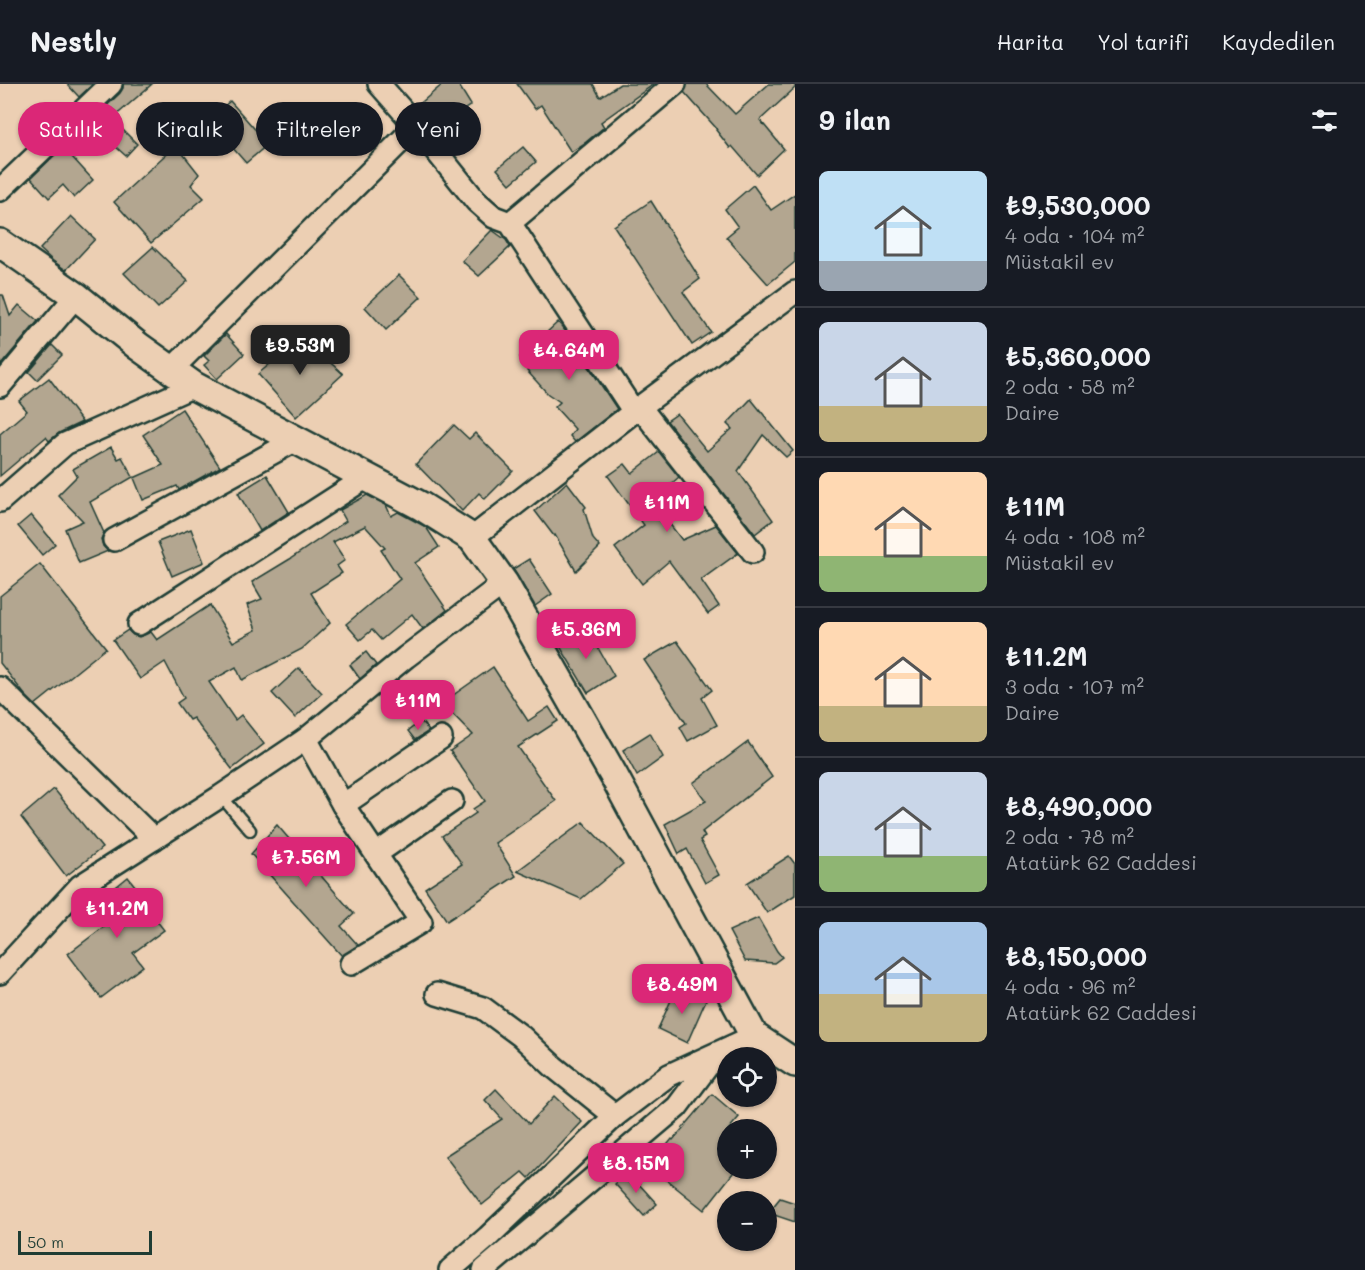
<!DOCTYPE html>
<html lang="tr">
<head>
<meta charset="utf-8">
<style>
  body { margin:0; font-family:Mali,sans-serif; background:#20242c; color:#f1f3f6; height:100vh; display:flex; flex-direction:column; font-size:22px; white-space:nowrap }
  * { box-sizing:border-box; margin:0 }
  p { font-size:20px; color:#9ea1a6 }
  .icon { flex:none; width:33px; height:33px; fill:none; stroke:currentColor; stroke-width:2; stroke-linecap:round; stroke-linejoin:round }
  .map { position:relative; flex:1; overflow:hidden }
  .side { display:flex; flex-direction:column; background:#171b24; width:570px }
  .side>* { flex:none }
  .top-card { position:absolute; left:18px; top:18px; width:570px; height:54px; display:flex; gap:12px }
  .buttons { position:absolute; left:717px; top:963px; display:grid; gap:12px }
  .buttons a { display:grid; place-items:center; width:60px; height:60px; border-radius:50%; background:#171b24; box-shadow:0 2px 4px #0004; font-size:30px }
  .scale { position:absolute; left:18px; bottom:15px; width:134px; box-sizing:border-box; padding-left:6px; border:3px solid #1f3d34; border-top:0; font-size:16px; line-height:21px; white-space:nowrap; color:#1f3d34; -webkit-text-stroke:4px #eccfb3; paint-order:stroke }
  .price { position:absolute; translate:-50% -51px; padding:0 14px; border-radius:12px; background:#db2777; color:#fff; font-size:20px; line-height:39px; filter:drop-shadow(0 2px 3px #0008) }
  .price::after { content:''; position:absolute; left:50%; top:36px; width:18px; height:14px; margin-left:-9px; background:inherit; clip-path:polygon(0 0,100% 0,50% 100%) }
  .price.selected { background:#222; color:#fff }
  ul { padding:0; list-style:none }
  li { display:flex; align-items:center; gap:18px; height:150px; padding:0 24px }
  li+li { border-top:2px solid #363941 }
  li span { display:grid; place-items:center; flex:none; width:168px; height:120px; border-radius:9px; color:#555 }
  li>.icon { margin-inline-start:auto }
  span .icon { width:72px; height:72px; fill:#fffc; stroke-width:1 }
  li b { font-size:26px }
  h2 { display:flex; justify-content:space-between; align-items:center; height:72px; padding:0 24px; font-size:26px }
  .chip { padding:0 21px; border-radius:27px; background:#171b24; box-shadow:0 2px 4px #0004; font-size:21px; line-height:54px }
  .chip.selected { background:#db2777; color:#fff }
  header { display:flex; align-items:center; gap:36px; box-sizing:border-box; height:84px; padding:0 30px; background:#171b24; border-bottom:2px solid #363941 }
  header strong { font-size:28px }
  nav { display:flex; gap:33px; margin-inline-start:auto; font-size:21px }
  main { display:flex; flex:1; min-height:0 }
  .map>svg:first-child { display:block }
  .building { fill:#b3a690; stroke:#1f3d34; stroke-width:1.5 }
  .lines { fill:none; stroke-linecap:round; stroke-linejoin:round }
  .service-casing { stroke:#1f3d34; stroke-width:15 }
  .minor-casing { stroke:#1f3d34; stroke-width:26 }
  .tertiary-casing { stroke:#1f3d34; stroke-width:32 }
  .service { stroke:#eccfb3; stroke-width:10 }
  .minor { stroke:#eccfb3; stroke-width:21 }
  .tertiary { stroke:#eccfb3; stroke-width:27 }
</style>
</head>
<body>
<header>
<strong>Nestly</strong>
<nav><a>Harita</a><a>Yol tarifi</a><a>Kaydedilen</a></nav>
</header>
<main>
<div class="map">
<svg width="795" height="1186" viewBox="0 0 795 1186">
  <rect width="100%" height="100%" fill="#eccfb3"/>
  <filter id="ink" filterUnits="userSpaceOnUse"><feTurbulence type="fractalNoise" baseFrequency=".0167" numOctaves="2"/><feDisplacementMap in="SourceGraphic" scale="12" xChannelSelector="R" yChannelSelector="G"/><feConvolveMatrix kernelMatrix="1 2 1 2 8 2 1 2 1" color-interpolation-filters="sRGB"/></filter>
  <g filter="url(#ink)">
    <g class="building">
      <path d="M 67,0 L 93,0 L 79,13 Z"/>
      <path d="M 123,0 L 152,0 L 112,35 L 137,60 L 126,72 L 89,39 L 120,9 L 123,4 Z"/>
      <path d="M 443,0 L 458,0 L 471,21 L 435,45 L 416,23 Z"/>
      <path d="M 517,0 L 593,0 L 600,13 L 620,0 L 654,0 L 601,38 L 604,43 L 586,58 L 571,68 L 541,21 L 535,25 Z"/>
      <path d="M 687,0 L 706,0 L 735,30 L 769,0 L 795,0 L 795,4 L 760,36 L 784,65 L 757,91 L 732,62 L 730,64 L 716,46 L 717,45 L 684,8 Z"/>
      <path d="M 230,17 L 268,60 L 246,79 L 208,36 Z"/>
      <path d="M 176,61 L 199,90 L 191,101 L 204,114 L 151,159 L 114,118 Z"/>
      <path d="M 63,63 L 93,96 L 74,114 L 63,101 L 49,114 L 31,94 Z"/>
      <path d="M 523,63 L 536,78 L 510,100 L 497,85 Z"/>
      <path d="M 753,101 L 771,126 L 795,110 L 795,178 L 768,200 L 726,153 L 738,143 L 725,125 Z"/>
      <path d="M 651,117 L 700,195 L 683,208 L 711,248 L 692,261 L 614,142 Z"/>
      <path d="M 71,132 L 95,155 L 66,186 L 53,177 L 40,165 Z"/>
      <path d="M 492,146 L 506,156 L 510,163 L 479,192 L 462,177 Z"/>
      <path d="M 153,163 L 188,197 L 158,224 L 124,189 Z"/>
      <path d="M 399,191 L 421,213 L 386,246 L 365,223 Z"/>
      <path d="M 0,211 L 3,211 L 10,232 L 19,221 L 38,237 L 0,282 Z"/>
      <path d="M 558,238 L 566,248 L 617,325 L 575,358 L 570,352 L 575,345 L 555,323 L 560,318 L 548,310 L 527,287 L 530,282 L 520,273 Z"/>
      <path d="M 226,250 L 244,270 L 217,295 L 204,281 L 209,277 L 204,272 Z"/>
      <path d="M 302,253 L 343,290 L 296,333 L 258,290 Z"/>
      <path d="M 52,261 L 62,271 L 37,296 L 29,288 Z"/>
      <path d="M 49,294 L 82,338 L 59,349 L 49,357 L 46,353 L 0,392 L 0,350 L 27,327 L 19,317 Z"/>
      <path d="M 751,315 L 793,367 L 786,373 L 763,351 L 738,387 L 773,436 L 755,450 L 667,337 L 677,330 L 707,367 L 732,345 L 727,340 Z"/>
      <path d="M 182,325 L 220,383 L 179,406 L 177,402 L 143,416 L 134,394 L 163,381 L 143,351 Z"/>
      <path d="M 454,341 L 469,355 L 475,349 L 513,387 L 485,415 L 479,409 L 462,427 L 416,380 Z"/>
      <path d="M 111,363 L 118,375 L 122,373 L 133,393 L 90,418 L 104,449 L 101,455 L 103,462 L 108,467 L 79,479 L 65,445 L 83,437 L 58,411 L 77,392 L 73,385 Z"/>
      <path d="M 659,368 L 679,393 L 652,417 L 682,456 L 716,441 L 738,469 L 701,496 L 719,522 L 708,530 L 669,477 L 642,500 L 615,464 L 644,441 L 608,392 L 625,380 L 632,389 Z"/>
      <path d="M 267,391 L 289,428 L 260,447 L 238,409 Z"/>
      <path d="M 567,398 L 586,423 L 584,425 L 593,455 L 600,463 L 576,487 L 555,451 L 554,452 L 535,427 Z"/>
      <path d="M 367,411 L 386,421 L 391,432 L 398,428 L 426,443 L 439,463 L 415,479 L 447,526 L 423,545 L 412,530 L 381,556 L 372,546 L 360,556 L 346,540 L 400,495 L 381,466 L 385,464 L 365,442 L 333,458 L 345,476 L 337,482 L 342,489 L 311,509 L 330,539 L 302,565 L 242,596 L 236,583 L 209,598 L 235,636 L 241,631 L 264,660 L 232,685 L 193,634 L 189,636 L 177,619 L 184,614 L 165,578 L 140,595 L 113,556 L 128,546 L 133,551 L 139,553 L 151,548 L 157,556 L 210,521 L 233,558 L 256,546 L 247,521 L 262,515 L 252,498 L 290,475 L 346,437 L 340,426 Z"/>
      <path d="M 31,431 L 55,460 L 42,471 L 18,442 Z"/>
      <path d="M 191,445 L 204,478 L 172,492 L 158,458 Z"/>
      <path d="M 529,475 L 552,510 L 535,522 L 513,485 Z"/>
      <path d="M 40,480 L 106,564 L 35,621 L 25,611 L 0,579 L 0,512 Z"/>
      <path d="M 586,543 L 614,592 L 588,609 L 558,559 Z"/>
      <path d="M 677,557 L 712,606 L 702,614 L 717,641 L 688,657 L 680,643 L 686,639 L 644,576 Z"/>
      <path d="M 366,568 L 376,581 L 360,595 L 350,581 Z"/>
      <path d="M 493,583 L 528,637 L 549,623 L 558,637 L 518,663 L 556,717 L 495,759 L 516,792 L 447,837 L 425,804 L 462,780 L 442,752 L 476,729 L 473,725 L 485,717 L 450,667 L 473,651 L 442,619 Z"/>
      <path d="M 299,584 L 322,609 L 295,634 L 272,609 Z"/>
      <path d="M 421,637 L 429,647 L 415,656 L 408,647 Z"/>
      <path d="M 650,649 L 663,673 L 637,692 L 623,666 Z"/>
      <path d="M 748,658 L 772,693 L 702,748 L 705,753 L 700,756 L 719,791 L 705,799 L 687,765 L 679,770 L 665,740 L 706,717 L 693,699 Z"/>
      <path d="M 54,705 L 102,764 L 66,792 L 21,733 Z"/>
      <path d="M 583,738 L 623,780 L 581,815 L 517,787 Z"/>
      <path d="M 277,741 L 354,830 L 341,842 L 358,861 L 342,872 L 251,770 Z"/>
      <path d="M 789,772 L 795,780 L 795,811 L 767,829 L 747,799 Z"/>
      <path d="M 128,793 L 143,812 L 139,814 L 164,846 L 133,869 L 143,882 L 101,914 L 68,870 L 110,838 L 95,820 Z"/>
      <path d="M 758,834 L 777,867 L 782,873 L 774,879 L 745,877 L 729,847 Z"/>
      <path d="M 677,903 L 706,916 L 687,959 L 658,945 Z"/>
      <path d="M 496,1005 L 529,1040 L 555,1012 L 582,1038 L 529,1094 L 523,1088 L 482,1121 L 445,1072 L 502,1035 L 485,1016 Z"/>
      <path d="M 712,1010 L 739,1033 L 728,1046 L 728,1084 L 737,1084 L 704,1126 L 648,1081 L 657,1070 L 659,1071 L 672,1055 L 673,1056 Z"/>
      <path d="M 628,1088 L 657,1120 L 644,1132 L 615,1100 Z"/>
      <path d="M 780,1114 L 795,1119 L 795,1138 L 768,1129 Z"/>
    </g>
    <g class="lines">
      <defs>
        <path id="service" d="M 221,712 L 250,746"/>
        <g id="minor">
          <path d="M 379,0 L 416,42 L 476,117 L 494,133 L 510,139 L 634,328"/>
          <path d="M 0,106 L 111,0"/>
          <path d="M 510,139 L 675,0"/>
          <path d="M 171,286 L 416,42"/>
          <path d="M 0,302 L 76,212"/>
          <path d="M 640,323 L 753,468"/>
          <path d="M 0,417 L 65,360 L 194,302"/>
          <path d="M 472,454 L 640,323 L 795,208"/>
          <path d="M 114,456 L 296,356"/>
          <path d="M 139,540 L 367,393"/>
          <path d="M 0,604 L 154,755"/>
          <path d="M 306,655 L 343,721 L 421,838 L 351,880"/>
          <path d="M 343,721 L 441,654"/>
          <path d="M 376,770 L 452,717"/>
          <path d="M 0,889 L 80,802 L 221,712 L 306,655 L 406,573 L 504,499"/>
          <path d="M 437,910 L 483,924 L 521,952 L 554,983 L 615,1032"/>
          <path d="M 450,1186 L 488,1153 L 615,1032 L 669,991 L 754,952"/>
          <path d="M 484,1186 L 677,1023 L 716,971"/>
        </g>
        <path id="tertiary" d="M 0,159 L 76,212 L 138,262 L 194,302 L 421,422 L 472,454 L 504,499 L 614,692 L 754,952 L 795,979"/>
      </defs>
      <use href="#service" class="service-casing"/>
      <use href="#minor" class="minor-casing"/>
      <use href="#tertiary" class="tertiary-casing"/>
      <use href="#service" class="service"/>
      <use href="#minor" class="minor"/>
      <use href="#tertiary" class="tertiary"/>
    </g>
  </g>
</svg>
<div class="buttons">
<a><svg class="icon" aria-label="locate" viewBox="0 0 24 24"><circle cx="12" cy="12" r="6"/><path d="M12 2v4M12 18v4M2 12h4M18 12h4"/></svg></a>
<a>+</a>
<a>−</a>
</div>
<div class="scale">50 m</div>
<b class="price selected" style="left:300px;top:292px">₺9.53M</b>
<b class="price" style="left:569px;top:297px">₺4.64M</b>
<b class="price" style="left:667px;top:449px">₺11M</b>
<b class="price" style="left:586px;top:576px">₺5.36M</b>
<b class="price" style="left:418px;top:647px">₺11M</b>
<b class="price" style="left:306px;top:804px">₺7.56M</b>
<b class="price" style="left:117px;top:855px">₺11.2M</b>
<b class="price" style="left:682px;top:931px">₺8.49M</b>
<b class="price" style="left:636px;top:1110px">₺8.15M</b>
<div class="top-card">
<a class="chip selected">Satılık</a>
<a class="chip">Kiralık</a>
<a class="chip">Filtreler</a>
<a class="chip">Yeni</a>
</div>
</div>
<section class="side">
<h2>9 ilan<svg class="icon" aria-label="filters" viewBox="0 0 24 24"><path d="M4 7h16M4 17h16"/><circle cx="9" cy="7" r="2"/><circle cx="15" cy="17" r="2"/></svg></h2>
<ul>
<li><span style="background:linear-gradient(#bfe0f5 75%,#9aa5b1 0)"><svg class="icon" aria-label="home" viewBox="0 0 24 24"><path d="M3 11l9-7 9 7M6 9v11h12V9"/></svg></span><div><b>₺9,530,000</b><p>4 oda · 104 m²</p><p>Müstakil ev</p></div></li>
<li><span style="background:linear-gradient(#c9d6e8 70%,#c2b280 0)"><svg class="icon" aria-label="home" viewBox="0 0 24 24"><path d="M3 11l9-7 9 7M6 9v11h12V9"/></svg></span><div><b>₺5,360,000</b><p>2 oda · 58 m²</p><p>Daire</p></div></li>
<li><span style="background:linear-gradient(#ffd9b3 70%,#8fb573 0)"><svg class="icon" aria-label="home" viewBox="0 0 24 24"><path d="M3 11l9-7 9 7M6 9v11h12V9"/></svg></span><div><b>₺11M</b><p>4 oda · 108 m²</p><p>Müstakil ev</p></div></li>
<li><span style="background:linear-gradient(#ffd9b3 70%,#c2b280 0)"><svg class="icon" aria-label="home" viewBox="0 0 24 24"><path d="M3 11l9-7 9 7M6 9v11h12V9"/></svg></span><div><b>₺11.2M</b><p>3 oda · 107 m²</p><p>Daire</p></div></li>
<li><span style="background:linear-gradient(#c9d6e8 70%,#8fb573 0)"><svg class="icon" aria-label="home" viewBox="0 0 24 24"><path d="M3 11l9-7 9 7M6 9v11h12V9"/></svg></span><div><b>₺8,490,000</b><p>2 oda · 78 m²</p><p>Atatürk 62 Caddesi</p></div></li>
<li><span style="background:linear-gradient(#a9c7e8 60%,#c2b280 0)"><svg class="icon" aria-label="home" viewBox="0 0 24 24"><path d="M3 11l9-7 9 7M6 9v11h12V9"/></svg></span><div><b>₺8,150,000</b><p>4 oda · 96 m²</p><p>Atatürk 62 Caddesi</p></div></li>
</ul>
</section>
</main>
</body>
</html>
